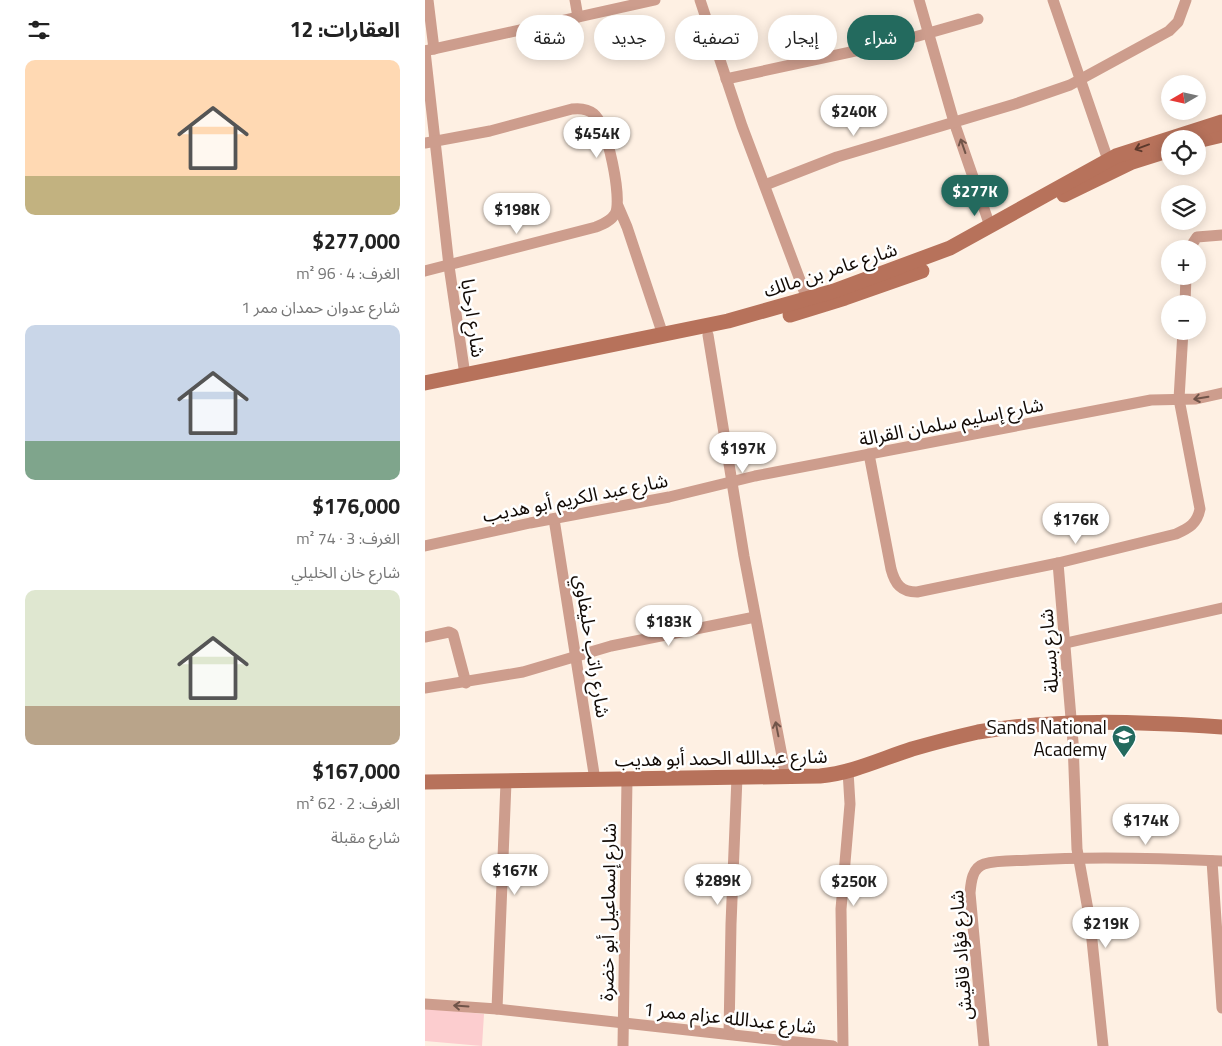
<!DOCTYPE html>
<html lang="ar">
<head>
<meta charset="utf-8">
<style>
  body { margin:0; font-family:"Titillium Web","Noto Sans Arabic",sans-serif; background:#f2f2f2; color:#222; direction:rtl; height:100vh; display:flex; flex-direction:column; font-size:19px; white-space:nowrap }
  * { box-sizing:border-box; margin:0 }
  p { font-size:16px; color:#767676 }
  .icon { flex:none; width:28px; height:28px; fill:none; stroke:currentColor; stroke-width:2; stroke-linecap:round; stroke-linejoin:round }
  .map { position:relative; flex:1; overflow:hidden; direction:ltr }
  .sheet { display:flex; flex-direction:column; background:#fff; width:425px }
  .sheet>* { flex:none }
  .guide { position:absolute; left:15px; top:15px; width:475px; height:45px; direction:rtl; display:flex; gap:10px }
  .needle { width:32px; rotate:261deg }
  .fabs { position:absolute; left:736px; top:75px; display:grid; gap:10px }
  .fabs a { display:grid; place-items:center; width:45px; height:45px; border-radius:50%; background:#fff; box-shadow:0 2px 12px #0003; font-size:25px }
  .price { position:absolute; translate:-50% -42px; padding:0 11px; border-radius:18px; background:#fff; color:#222; font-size:16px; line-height:32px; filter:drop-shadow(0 1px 2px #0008) }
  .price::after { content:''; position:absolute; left:50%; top:30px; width:15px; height:11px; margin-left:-8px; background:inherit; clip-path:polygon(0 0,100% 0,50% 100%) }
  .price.current { background:#236a5e; color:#fff }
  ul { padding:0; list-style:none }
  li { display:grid; align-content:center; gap:10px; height:265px; padding:0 25px }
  li span { display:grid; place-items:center; height:155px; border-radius:10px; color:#555 }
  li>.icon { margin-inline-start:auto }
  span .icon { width:90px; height:90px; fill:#fffc; stroke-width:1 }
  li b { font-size:21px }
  h2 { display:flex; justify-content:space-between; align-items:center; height:60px; padding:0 25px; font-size:21px }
  .chip { padding:0 18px; border-radius:22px; background:#fff; box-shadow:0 2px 12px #0003; font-size:18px; line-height:45px }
  .chip.current { background:#236a5e; color:#fff }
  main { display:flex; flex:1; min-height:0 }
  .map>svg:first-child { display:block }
  .green { fill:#fccdcf }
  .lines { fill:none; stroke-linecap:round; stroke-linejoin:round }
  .street { stroke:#cd9d8d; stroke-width:11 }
  .secondary { stroke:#b7725b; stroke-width:15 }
  .oneway { stroke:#705449 }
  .oneway2 { stroke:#5c392c }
  .labels { text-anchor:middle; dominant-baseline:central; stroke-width:5; stroke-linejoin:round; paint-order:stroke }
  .street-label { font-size:19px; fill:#120a05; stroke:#fff }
  .poi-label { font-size:19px; fill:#120a05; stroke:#fff; text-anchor:end }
</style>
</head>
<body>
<main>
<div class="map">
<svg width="797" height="1046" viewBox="0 0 797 1046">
  <rect width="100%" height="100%" fill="#fef0e3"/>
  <path class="green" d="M 0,1008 L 59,1014 L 57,1046 L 0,1041 Z"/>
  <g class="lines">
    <g class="street">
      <path d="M 3,0 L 9,49"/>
      <path d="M 150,0 L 153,17"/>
      <path d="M 275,0 L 317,126 L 384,304"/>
      <path d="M 494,0 L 529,122 L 565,226"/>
      <path d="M 628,0 L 683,160"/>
      <path d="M 0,51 L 24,266 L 40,375"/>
      <path d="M 0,51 L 230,0"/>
      <path d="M 301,79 L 472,42 L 553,19"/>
      <path d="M 0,143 L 65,131 L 147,109 C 155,108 163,109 169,114 C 182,124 198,200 190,214 C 186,221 178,224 171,227 L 0,271"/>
      <path d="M 340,185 L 412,157 L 590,104 L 645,85 L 744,31 L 753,22 L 761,0"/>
      <path d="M 193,206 L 202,227 L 238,335"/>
      <path d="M 764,249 L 772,237 L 797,235"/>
      <path d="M 760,304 L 761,276"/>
      <path d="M 283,335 L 319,556 L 361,777"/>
      <path d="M 444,454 L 466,569 C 470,584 476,592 492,592 L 633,563 L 751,534 C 764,528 772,524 775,509 L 754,399 L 758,331"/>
      <path d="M 129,519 L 170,780"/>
      <path d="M 0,546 L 105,523 L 244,497 L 330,476 L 726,400 L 771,399 L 797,393"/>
      <path d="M 633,563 L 648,742 L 652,849 L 665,921 L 678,1046"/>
      <path d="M 0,637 L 24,632 L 28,634 L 41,683"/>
      <path d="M 641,643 L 797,608"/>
      <path d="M 0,688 L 98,672 L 186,646 L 330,617"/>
      <path d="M 787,861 L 797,1008"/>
      <path d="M 0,1004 L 72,1009 L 408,1046"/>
      <path d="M 72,1009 L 81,782"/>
      <path d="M 304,1034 L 306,924 L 312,777"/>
      <path d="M 198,1046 L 202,779"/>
      <path d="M 418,1046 L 416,909 L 425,804 L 423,771"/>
      <path d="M 559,1046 L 545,893 C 546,882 547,868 559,864 C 573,860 591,861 605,860 C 669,856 733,858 797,861"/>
    </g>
    <g class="secondary">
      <path d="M 772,141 L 797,135"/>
      <path d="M 639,195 L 707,162 L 745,150"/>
      <path d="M 365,315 L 420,298 L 497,271"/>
      <path d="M 0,383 L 303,321 L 409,291 L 525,248 L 691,156 L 797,122"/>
      <path d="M 0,782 L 395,776 C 427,773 456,759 487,749 C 508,743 531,737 553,732 C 633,718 716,722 797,727"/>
    </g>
  </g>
  <defs><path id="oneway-shaft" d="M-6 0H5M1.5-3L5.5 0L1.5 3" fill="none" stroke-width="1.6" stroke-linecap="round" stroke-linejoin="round" transform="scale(1.25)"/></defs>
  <g class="oneway">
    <use href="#oneway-shaft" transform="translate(538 146) rotate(-109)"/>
    <use href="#oneway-shaft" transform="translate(776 398) rotate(171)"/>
    <use href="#oneway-shaft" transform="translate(352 729) rotate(-101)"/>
    <use href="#oneway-shaft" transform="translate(36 1006) rotate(-176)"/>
  </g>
  <use class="oneway2" href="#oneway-shaft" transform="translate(717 147) rotate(160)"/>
  <defs>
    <symbol id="school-pin" viewBox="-11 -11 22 30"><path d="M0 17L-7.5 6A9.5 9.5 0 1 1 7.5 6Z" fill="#236a5e" stroke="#fff"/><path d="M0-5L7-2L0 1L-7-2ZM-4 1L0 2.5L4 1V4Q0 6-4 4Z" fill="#fff"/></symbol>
  </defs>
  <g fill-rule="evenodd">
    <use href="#school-pin" x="685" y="723" width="28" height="38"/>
  </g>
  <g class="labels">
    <g class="street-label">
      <text transform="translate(405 269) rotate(-18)">شارع عامر بن مالك</text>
      <text transform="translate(49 318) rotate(82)">شارع ارحابا</text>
      <text transform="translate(526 421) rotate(-11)">شارع إسليم سلمان القرالة</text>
      <text transform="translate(150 497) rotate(-11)">شارع عبد الكريم أبو هديب</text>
      <text transform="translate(168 646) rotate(81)">شارع راتب حليفاوي</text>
      <text transform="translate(623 651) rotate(-94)">شارع بسيلة</text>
      <text transform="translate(296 757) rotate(-1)">شارع عبدالله الحمد أبو هديب</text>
      <text transform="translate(182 912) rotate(-89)">شارع إسماعيل أبو خضرة</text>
      <text transform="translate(535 955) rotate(-94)">شارع فؤاد قاقيش</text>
      <text transform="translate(305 1017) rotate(6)">شارع عبدالله عزام ممر 1</text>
    </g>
    <g class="poi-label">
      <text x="682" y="726">Sands National<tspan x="682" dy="22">Academy</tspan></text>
    </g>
  </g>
</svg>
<div class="fabs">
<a><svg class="needle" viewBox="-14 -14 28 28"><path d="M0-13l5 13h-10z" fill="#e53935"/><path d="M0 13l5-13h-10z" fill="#767676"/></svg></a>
<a><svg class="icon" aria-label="locate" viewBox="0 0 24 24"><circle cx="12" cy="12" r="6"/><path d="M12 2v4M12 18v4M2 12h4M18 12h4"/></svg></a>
<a><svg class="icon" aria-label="layers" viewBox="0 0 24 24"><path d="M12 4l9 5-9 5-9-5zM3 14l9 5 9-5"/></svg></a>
<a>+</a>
<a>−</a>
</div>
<b class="price" style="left:429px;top:137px">$240K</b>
<b class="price" style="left:172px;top:159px">$454K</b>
<b class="price current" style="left:550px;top:217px">$277K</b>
<b class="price" style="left:92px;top:235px">$198K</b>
<b class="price" style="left:318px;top:474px">$197K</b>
<b class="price" style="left:651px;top:545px">$176K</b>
<b class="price" style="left:244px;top:647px">$183K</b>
<b class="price" style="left:721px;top:846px">$174K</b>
<b class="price" style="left:90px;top:896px">$167K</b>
<b class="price" style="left:293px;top:906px">$289K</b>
<b class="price" style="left:429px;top:907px">$250K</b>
<b class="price" style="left:681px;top:949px">$219K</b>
<div class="guide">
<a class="chip current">شراء</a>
<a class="chip">إيجار</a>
<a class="chip">تصفية</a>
<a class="chip">جديد</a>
<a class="chip">شقة</a>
</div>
</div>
<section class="sheet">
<h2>العقارات: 12<svg class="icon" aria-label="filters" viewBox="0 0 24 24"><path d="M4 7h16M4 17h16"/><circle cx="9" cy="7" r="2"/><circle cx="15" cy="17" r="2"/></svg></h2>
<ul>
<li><span style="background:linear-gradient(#ffd9b3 75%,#c2b280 0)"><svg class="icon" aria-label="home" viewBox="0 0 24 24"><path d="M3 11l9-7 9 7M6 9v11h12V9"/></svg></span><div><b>$277,000</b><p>الغرف: 4 · 96 m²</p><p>شارع عدوان حمدان ممر 1</p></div></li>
<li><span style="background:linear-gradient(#c9d6e8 75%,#7fa58c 0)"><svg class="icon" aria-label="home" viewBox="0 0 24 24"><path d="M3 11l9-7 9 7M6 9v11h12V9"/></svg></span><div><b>$176,000</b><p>الغرف: 3 · 74 m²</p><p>شارع خان الخليلي</p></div></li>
<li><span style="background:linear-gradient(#dfe7d0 75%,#b9a48a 0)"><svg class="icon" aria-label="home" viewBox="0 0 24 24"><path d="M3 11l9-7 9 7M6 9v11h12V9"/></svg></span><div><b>$167,000</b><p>الغرف: 2 · 62 m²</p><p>شارع مقبلة</p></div></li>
</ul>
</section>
</main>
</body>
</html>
